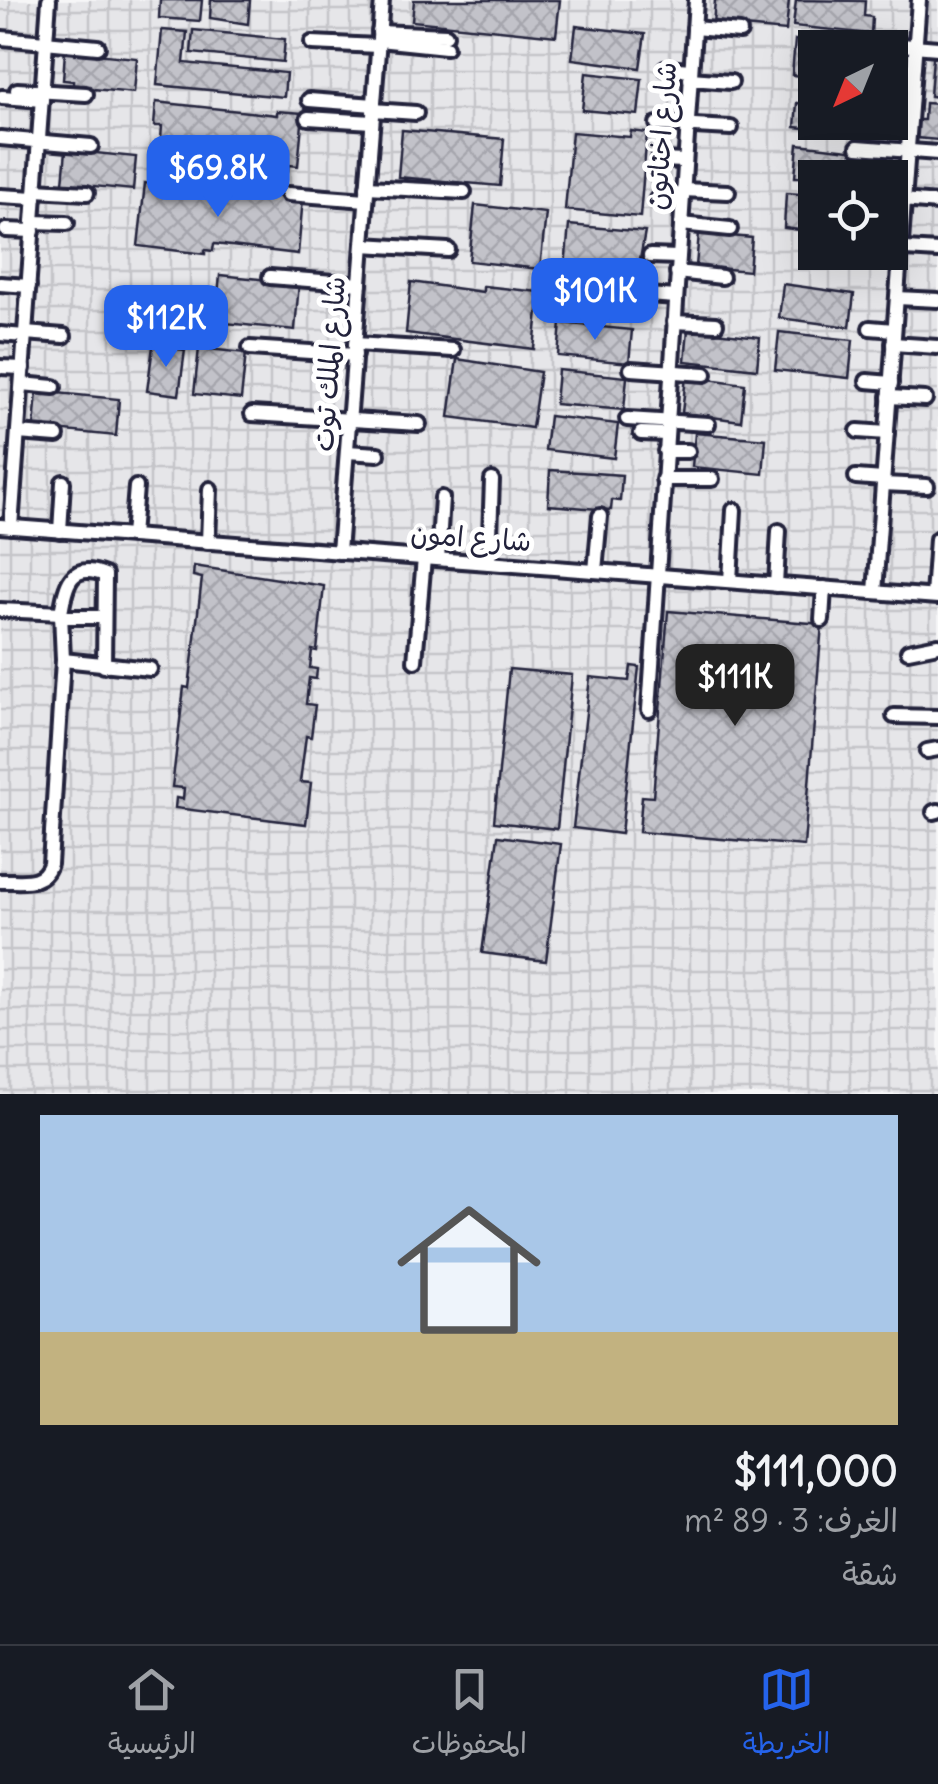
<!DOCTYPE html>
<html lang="ar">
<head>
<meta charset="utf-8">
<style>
  body { margin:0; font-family:Delius,"Playpen Sans Arabic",sans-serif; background:#20242c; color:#f1f3f6; direction:rtl; height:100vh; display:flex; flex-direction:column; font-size:38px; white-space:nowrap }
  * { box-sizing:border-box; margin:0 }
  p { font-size:32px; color:#9ea1a6 }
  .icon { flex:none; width:55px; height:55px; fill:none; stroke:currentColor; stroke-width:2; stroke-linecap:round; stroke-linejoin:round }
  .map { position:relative; height:1094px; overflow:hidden; direction:ltr }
  .details { display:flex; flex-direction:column; background:#171b24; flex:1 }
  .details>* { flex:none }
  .needle { width:65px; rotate:223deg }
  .tools { position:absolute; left:798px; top:30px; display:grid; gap:20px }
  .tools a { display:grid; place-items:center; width:110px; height:110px; border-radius:0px; background:#171b24; box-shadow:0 10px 40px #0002; font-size:50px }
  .price { position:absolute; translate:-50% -85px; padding:0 22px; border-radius:20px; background:#2563eb; color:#fff; font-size:32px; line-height:65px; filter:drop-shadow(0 2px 5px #0008) }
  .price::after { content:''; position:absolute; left:50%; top:60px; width:30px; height:22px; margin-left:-15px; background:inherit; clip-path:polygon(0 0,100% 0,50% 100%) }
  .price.active { background:#222; color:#fff }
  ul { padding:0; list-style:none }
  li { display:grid; align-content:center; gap:20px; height:530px; padding:0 40px }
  li span { display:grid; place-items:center; height:310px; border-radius:0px; color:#555 }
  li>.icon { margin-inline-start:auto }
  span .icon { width:180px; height:180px; fill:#fffc; stroke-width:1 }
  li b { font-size:42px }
  .tab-bar { display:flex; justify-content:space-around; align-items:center; height:140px; border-top:2px solid #363941; background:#171b24; font-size:28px; color:#9ea1a6 }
  .tab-bar a { display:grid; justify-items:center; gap:5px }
  .tab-bar .active { color:#2563eb }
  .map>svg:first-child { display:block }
  .industrial { fill:url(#industrial-grid); fill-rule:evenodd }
  .building { fill:url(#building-cross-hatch); stroke:#22223b; stroke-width:2.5 }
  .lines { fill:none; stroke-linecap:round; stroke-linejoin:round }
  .minor-casing { stroke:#22223b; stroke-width:20 }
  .minor { stroke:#fff; stroke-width:12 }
  .labels { text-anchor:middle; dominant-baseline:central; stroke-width:10; stroke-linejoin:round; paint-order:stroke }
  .street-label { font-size:28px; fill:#22223b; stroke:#fff }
</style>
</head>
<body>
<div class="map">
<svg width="938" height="1094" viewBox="0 0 938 1094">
  <defs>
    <pattern id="industrial-grid" width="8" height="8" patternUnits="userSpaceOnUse" patternTransform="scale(2.5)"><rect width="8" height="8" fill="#e6e6e9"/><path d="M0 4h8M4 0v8" fill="none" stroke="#c5c5c9"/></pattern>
    <pattern id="building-cross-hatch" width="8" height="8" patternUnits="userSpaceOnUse" patternTransform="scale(2.5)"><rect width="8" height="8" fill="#c2c2c9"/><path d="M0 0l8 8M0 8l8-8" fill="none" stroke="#a6a6ae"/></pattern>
  </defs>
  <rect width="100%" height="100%" fill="#f6f6f7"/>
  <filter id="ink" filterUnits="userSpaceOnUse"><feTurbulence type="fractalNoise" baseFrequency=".01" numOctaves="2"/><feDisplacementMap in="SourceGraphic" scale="20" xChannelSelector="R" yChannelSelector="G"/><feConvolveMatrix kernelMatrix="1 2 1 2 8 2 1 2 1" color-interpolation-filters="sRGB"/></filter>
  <g filter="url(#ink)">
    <path class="industrial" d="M 0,0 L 938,0 L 938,1094 L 0,1094 ZM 815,48 L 890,48 L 890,122 L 815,122 ZM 815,178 L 890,178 L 890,252 L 815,252 Z"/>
    <g class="building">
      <path d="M 160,0 L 202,0 L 200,21 L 159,18 Z"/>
      <path d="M 211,0 L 250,0 L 248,24 L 210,18 Z"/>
      <path d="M 414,0 L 560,0 L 556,36 L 412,21 Z"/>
      <path d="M 715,0 L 789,0 L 786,31 L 713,24 Z"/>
      <path d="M 796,0 L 865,1 L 864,16 L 872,17 L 871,34 L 793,26 Z"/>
      <path d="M 576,26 L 645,34 L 640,68 L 572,59 Z"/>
      <path d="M 162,30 L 187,32 L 184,63 L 286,73 L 284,97 L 157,85 Z"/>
      <path d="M 193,30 L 285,39 L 283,62 L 191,53 Z"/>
      <path d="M 795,40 L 860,48 L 815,48 L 815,78 L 792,75 Z"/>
      <path d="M 65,51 L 137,58 L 134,93 L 73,87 L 73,81 L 63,80 Z"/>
      <path d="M 938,56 L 938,97 L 930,96 L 933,57 Z"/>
      <path d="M 586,73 L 642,79 L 638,115 L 582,110 Z"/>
      <path d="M 156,102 L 277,115 L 277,111 L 303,113 L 298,166 L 288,165 L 288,170 L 269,168 L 268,175 L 159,164 L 162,126 L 154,126 Z"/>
      <path d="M 797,103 L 815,105 L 815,122 L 850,122 L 849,132 L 795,127 Z"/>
      <path d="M 925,103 L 938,104 L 938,140 L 916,138 L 918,120 L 924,120 Z"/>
      <path d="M 402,130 L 504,139 L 500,186 L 398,177 Z"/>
      <path d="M 631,131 L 647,133 L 640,217 L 565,210 L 572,132 L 630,137 Z"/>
      <path d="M 798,144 L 867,152 L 865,178 L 795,177 Z"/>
      <path d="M 66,150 L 136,157 L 133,190 L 63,183 Z"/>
      <path d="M 145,183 L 303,198 L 298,254 L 214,244 L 213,251 L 205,250 L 205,254 L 138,246 Z"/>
      <path d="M 786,193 L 815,195 L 815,232 L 784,228 Z"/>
      <path d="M 475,205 L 546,213 L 540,269 L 469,261 Z"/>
      <path d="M 569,225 L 645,232 L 639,265 L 635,265 L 634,277 L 637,277 L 634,316 L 561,308 Z"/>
      <path d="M 699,233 L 752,238 L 749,271 L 696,266 Z"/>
      <path d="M 220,275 L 299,283 L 295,330 L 215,322 Z"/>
      <path d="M 411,282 L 483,292 L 483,286 L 540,292 L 534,349 L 406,333 Z"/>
      <path d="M 783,284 L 854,294 L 850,327 L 779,318 Z"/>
      <path d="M 561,323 L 632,330 L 629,363 L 558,356 Z"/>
      <path d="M 688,329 L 760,337 L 757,369 L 685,361 Z"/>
      <path d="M 779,332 L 853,340 L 849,378 L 775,370 Z"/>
      <path d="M 153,346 L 185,350 L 179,395 L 147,391 Z"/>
      <path d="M 199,348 L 246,353 L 241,399 L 194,394 Z"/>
      <path d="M 457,359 L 540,372 L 532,428 L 449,417 Z"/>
      <path d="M 558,370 L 627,377 L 624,410 L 555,404 Z"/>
      <path d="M 686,376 L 745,384 L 741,421 L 682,413 Z"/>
      <path d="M 37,391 L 119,399 L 116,436 L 34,428 Z"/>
      <path d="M 549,416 L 618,424 L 614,458 L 545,450 Z"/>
      <path d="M 695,433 L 766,439 L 763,474 L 692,467 Z"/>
      <path d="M 550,470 L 622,475 L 620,501 L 612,500 L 611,510 L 548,505 Z"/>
      <path d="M 194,566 L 324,586 L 317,651 L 312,650 L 310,668 L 317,669 L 316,679 L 309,678 L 306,704 L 315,705 L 311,737 L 306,736 L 300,782 L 311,783 L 306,824 L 175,808 L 176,798 L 183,799 L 184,788 L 172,787 L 184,687 L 189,688 L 202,578 L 193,576 Z"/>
      <path d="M 668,611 L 822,624 L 804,846 L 639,832 L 642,796 L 653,797 Z"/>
      <path d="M 631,666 L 639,667 L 621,834 L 573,828 L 590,677 L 629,681 Z"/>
      <path d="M 509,669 L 572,675 L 557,829 L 494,822 Z"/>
      <path d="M 498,836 L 561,844 L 546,961 L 482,953 Z"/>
    </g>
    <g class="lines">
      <defs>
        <g id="minor">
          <path d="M 694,28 L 740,32"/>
          <path d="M 379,32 L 446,35"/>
          <path d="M 2,38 L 98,47"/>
          <path d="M 379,40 L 446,47"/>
          <path d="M 864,42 L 938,48"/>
          <path d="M 312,43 L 378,46"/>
          <path d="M 665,68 L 691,70"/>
          <path d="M 690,79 L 731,82"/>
          <path d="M 17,90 L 86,94"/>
          <path d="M 2,97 L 42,100"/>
          <path d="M 309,100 L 374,105"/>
          <path d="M 890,102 L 911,104"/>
          <path d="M 373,110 L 416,113"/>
          <path d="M 308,118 L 372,122"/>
          <path d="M 657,124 L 731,128"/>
          <path d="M 0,138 L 91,146"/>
          <path d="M 858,147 L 938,153"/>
          <path d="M 659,160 L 685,161"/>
          <path d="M 367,187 L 464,192"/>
          <path d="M 36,190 L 87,193"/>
          <path d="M 683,190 L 728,192"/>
          <path d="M 288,194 L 366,200"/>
          <path d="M 0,196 L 35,198"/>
          <path d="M 657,199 L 682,200"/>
          <path d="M 890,199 L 938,203"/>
          <path d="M 33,222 L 67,223"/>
          <path d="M 681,224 L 730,229"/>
          <path d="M 6,230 L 33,231"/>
          <path d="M 363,245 L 448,250"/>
          <path d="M 890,248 L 938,251"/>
          <path d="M 650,256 L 678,257"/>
          <path d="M 677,272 L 722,277"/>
          <path d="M 270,277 L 360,284"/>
          <path d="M 0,284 L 29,286"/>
          <path d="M 648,295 L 676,297"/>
          <path d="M 897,298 L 938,300"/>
          <path d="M 674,322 L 716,324"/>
          <path d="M 870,328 L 894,330"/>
          <path d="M 25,333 L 64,336"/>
          <path d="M 0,334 L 25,336"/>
          <path d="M 355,344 L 453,350"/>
          <path d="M 893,344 L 937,347"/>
          <path d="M 250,348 L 355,355"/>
          <path d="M 0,367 L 23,368"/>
          <path d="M 631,369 L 705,374"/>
          <path d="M 867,381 L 891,383"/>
          <path d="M 22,384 L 54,387"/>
          <path d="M 889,397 L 925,399"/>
          <path d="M 252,414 L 419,424"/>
          <path d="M 627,419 L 708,424"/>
          <path d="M 858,431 L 887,433"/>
          <path d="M 18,433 L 57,436"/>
          <path d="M 641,433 L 666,434"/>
          <path d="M 665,451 L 688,451"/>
          <path d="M 347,452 L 378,454"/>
          <path d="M 856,477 L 883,479"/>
          <path d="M 663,479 L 712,479"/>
          <path d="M 883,484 L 927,486"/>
          <path d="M 0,526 L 938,597"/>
          <path d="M 11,527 L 49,0"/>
          <path d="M 60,531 L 63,482"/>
          <path d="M 132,536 L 136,487"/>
          <path d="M 208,542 L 210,489"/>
          <path d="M 339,552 L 382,0"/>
          <path d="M 438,559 L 442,498"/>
          <path d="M 489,563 L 492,480"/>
          <path d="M 595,571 L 600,516"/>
          <path d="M 730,581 L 734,510"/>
          <path d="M 776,585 L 779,531"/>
          <path d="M 875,592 L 919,0"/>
          <path d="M 933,596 L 937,539"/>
          <path d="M 0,610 L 61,613 L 63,660 L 50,864 C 42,887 20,880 0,881"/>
          <path d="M 61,613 C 66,585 70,561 105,575 L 104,666"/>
          <path d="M 61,617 L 104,617"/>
          <path d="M 822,620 L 824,588"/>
          <path d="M 908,651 L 938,645"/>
          <path d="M 63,660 L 150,669"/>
          <path d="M 415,661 L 424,558"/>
          <path d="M 649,710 L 696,0"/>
          <path d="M 894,716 L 938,717"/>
          <path d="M 927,751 L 938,749"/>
          <path d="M 934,812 L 938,811"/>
        </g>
      </defs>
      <use href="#minor" class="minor-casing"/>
      <use href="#minor" class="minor"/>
    </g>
  </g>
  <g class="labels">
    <g class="street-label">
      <text transform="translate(661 136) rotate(-86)">شارع اخناتون</text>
      <text transform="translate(329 364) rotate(-86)">شارع الملك توت</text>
      <text transform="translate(471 537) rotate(4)">شارع امون</text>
    </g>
  </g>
</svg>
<div class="tools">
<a><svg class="needle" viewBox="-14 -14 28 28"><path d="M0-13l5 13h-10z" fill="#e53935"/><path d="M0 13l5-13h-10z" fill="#9ea1a6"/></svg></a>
<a><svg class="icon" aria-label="locate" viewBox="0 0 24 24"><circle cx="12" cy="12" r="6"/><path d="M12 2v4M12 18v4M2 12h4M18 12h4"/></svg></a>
</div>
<b class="price" style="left:218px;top:220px">$69.8K</b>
<b class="price" style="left:595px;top:343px">$101K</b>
<b class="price" style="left:166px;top:370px">$112K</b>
<b class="price active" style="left:735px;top:729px">$111K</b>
</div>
<section class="details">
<ul>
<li><span style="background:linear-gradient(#a9c7e8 70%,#c2b280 0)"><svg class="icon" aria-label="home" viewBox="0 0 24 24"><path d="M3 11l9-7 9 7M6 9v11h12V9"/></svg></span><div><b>$111,000</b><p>الغرف: 3 · 89 m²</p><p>شقة</p></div></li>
</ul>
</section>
<nav class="tab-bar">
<a class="active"><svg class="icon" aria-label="map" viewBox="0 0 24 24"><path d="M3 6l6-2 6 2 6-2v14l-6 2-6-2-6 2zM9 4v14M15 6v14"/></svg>الخريطة</a>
<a><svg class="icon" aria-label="saved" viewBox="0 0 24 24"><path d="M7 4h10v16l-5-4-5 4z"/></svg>المحفوظات</a>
<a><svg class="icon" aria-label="home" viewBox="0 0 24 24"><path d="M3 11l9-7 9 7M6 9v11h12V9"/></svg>الرئيسية</a>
</nav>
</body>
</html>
